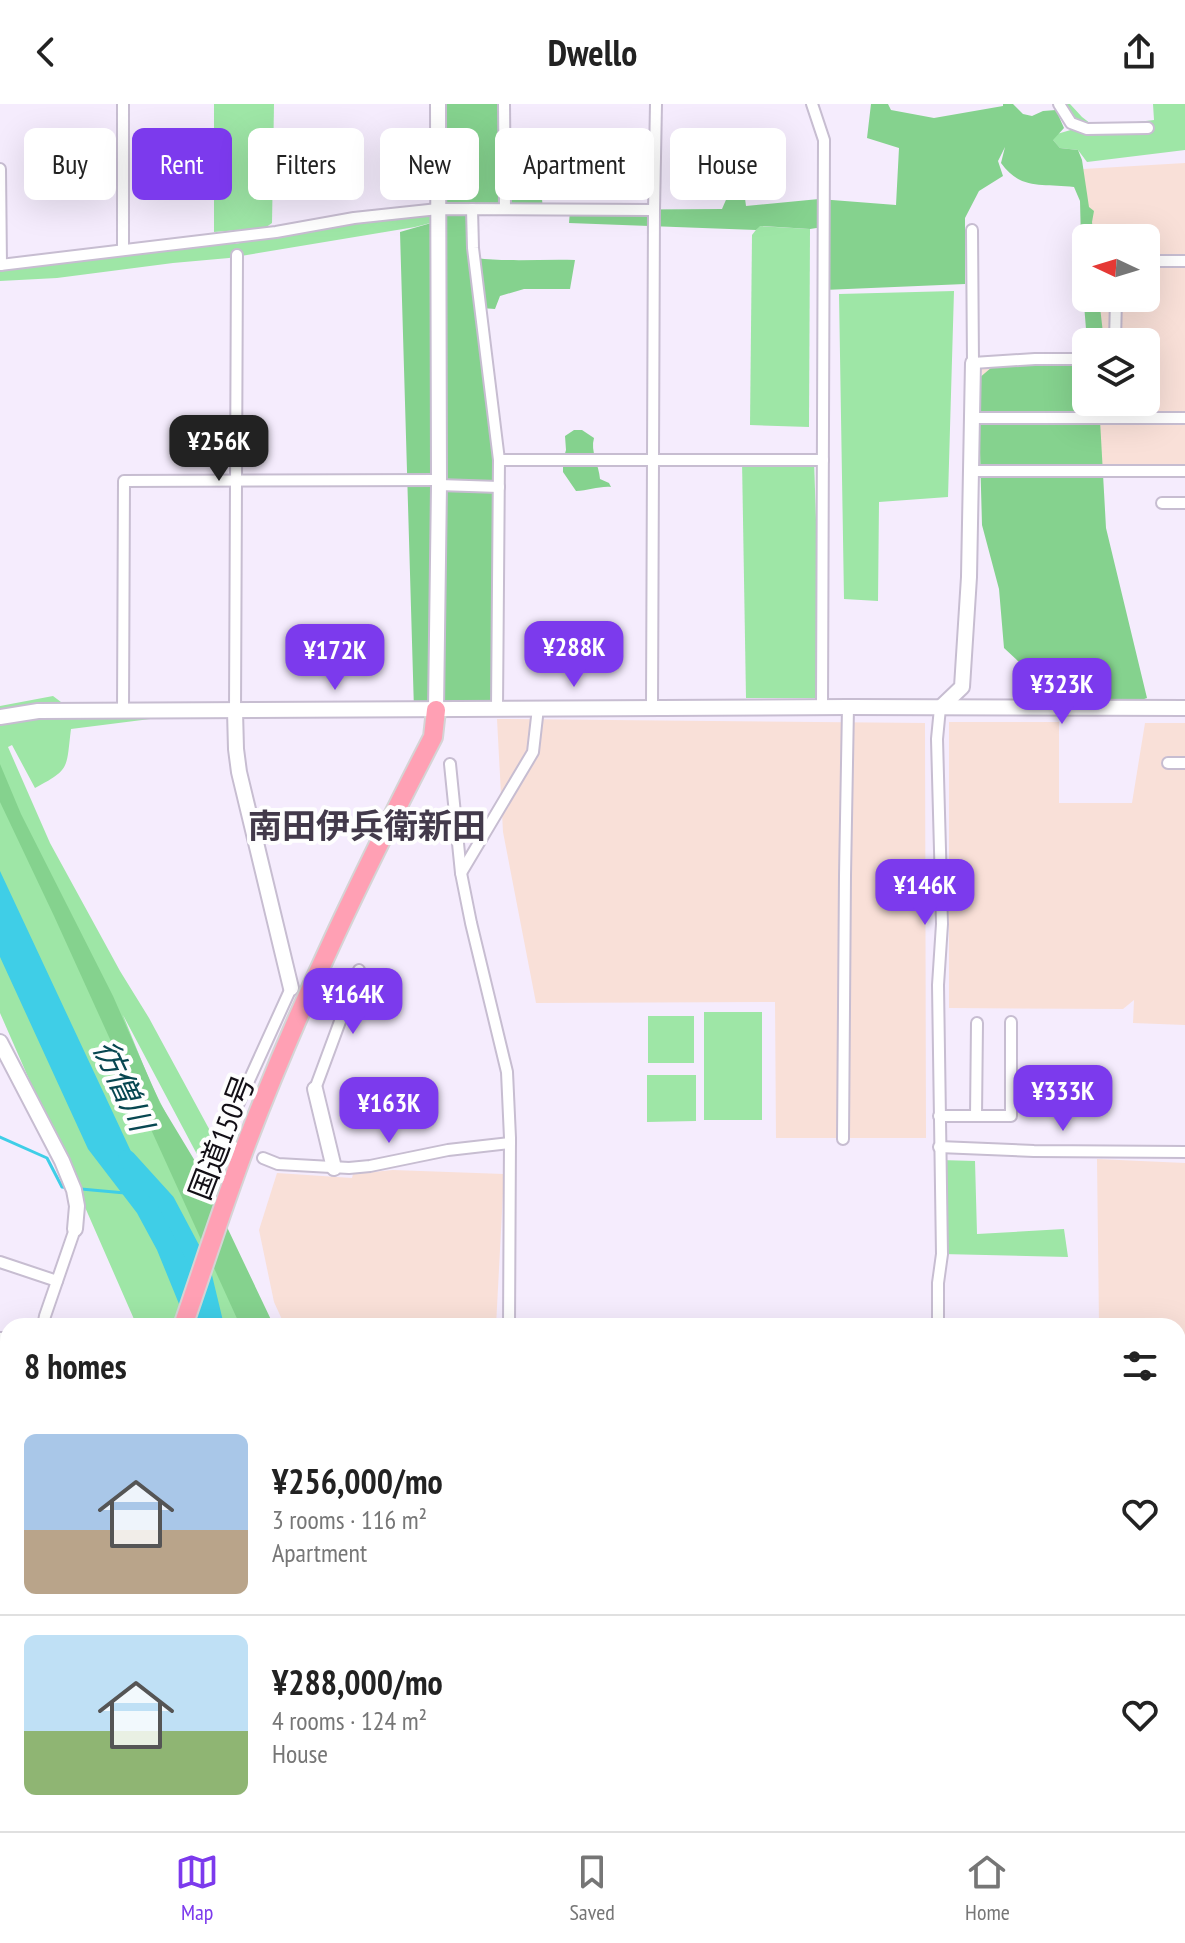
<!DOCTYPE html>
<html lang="en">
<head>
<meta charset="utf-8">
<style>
  body { margin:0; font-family:"PT Sans Narrow","Noto Sans JP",sans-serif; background:#f2f2f2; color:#222; height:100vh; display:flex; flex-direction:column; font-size:30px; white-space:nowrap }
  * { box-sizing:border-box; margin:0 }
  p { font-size:26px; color:#767676 }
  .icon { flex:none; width:44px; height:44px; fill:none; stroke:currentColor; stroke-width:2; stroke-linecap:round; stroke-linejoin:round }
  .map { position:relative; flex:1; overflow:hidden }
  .side { position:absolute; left:0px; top:1214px; width:1186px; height:514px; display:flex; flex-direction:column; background:#fff; border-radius:24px 24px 0 0; box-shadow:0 8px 32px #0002 }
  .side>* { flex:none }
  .guide { position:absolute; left:24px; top:24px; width:1138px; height:72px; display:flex; gap:16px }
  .needle { width:52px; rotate:274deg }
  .tools { position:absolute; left:1072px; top:120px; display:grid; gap:16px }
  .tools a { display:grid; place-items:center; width:88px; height:88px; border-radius:12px; background:#fff; box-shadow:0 8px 32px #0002; font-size:40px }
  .price { position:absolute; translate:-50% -68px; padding:0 18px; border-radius:16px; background:#7c3aed; color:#fff; font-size:26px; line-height:52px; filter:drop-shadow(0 2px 4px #0008) }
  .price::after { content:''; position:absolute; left:50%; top:48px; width:24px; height:18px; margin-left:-12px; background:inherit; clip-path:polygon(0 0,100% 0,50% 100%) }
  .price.current { background:#222; color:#fff }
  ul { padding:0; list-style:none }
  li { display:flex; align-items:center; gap:24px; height:200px; padding:0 24px }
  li+li { border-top:2px solid #e0e0e0 }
  li span { display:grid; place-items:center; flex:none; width:224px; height:160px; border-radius:12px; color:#555 }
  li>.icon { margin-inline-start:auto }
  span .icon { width:96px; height:96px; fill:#fffc; stroke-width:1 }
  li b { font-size:34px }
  h2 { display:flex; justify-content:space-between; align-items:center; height:96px; padding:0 24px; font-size:34px }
  .pill { padding:0 28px; border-radius:12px; background:#fff; box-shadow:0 8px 32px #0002; font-size:28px; line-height:72px }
  .pill.current { background:#7c3aed; color:#fff }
  header { display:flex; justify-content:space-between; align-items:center; height:104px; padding:0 24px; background:#fff; font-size:36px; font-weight:700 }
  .tabs { display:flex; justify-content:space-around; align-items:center; height:112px; border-top:2px solid #e0e0e0; background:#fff; font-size:22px; color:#767676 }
  .tabs a { display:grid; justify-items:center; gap:4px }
  .tabs .current { color:#7c3aed }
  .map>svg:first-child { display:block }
  .industrial { fill:#f9e0d8 }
  .green { fill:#9ee6a6 }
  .forest { fill:#85d28e }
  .water { fill:#3fcee7 }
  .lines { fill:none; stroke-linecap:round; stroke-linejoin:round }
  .stream { stroke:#3fcee7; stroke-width:3 }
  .river { stroke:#3fcee7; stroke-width:18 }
  .minor-casing { stroke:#c7bdd1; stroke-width:14 }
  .tertiary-casing { stroke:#c7bdd1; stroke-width:18 }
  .trunk-casing { stroke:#d5d4d5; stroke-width:22 }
  .minor { stroke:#fff; stroke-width:10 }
  .tertiary { stroke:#fff; stroke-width:14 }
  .trunk { stroke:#ffa0b4; stroke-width:18 }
  .labels { text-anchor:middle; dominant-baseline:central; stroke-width:8; stroke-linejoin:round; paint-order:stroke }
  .street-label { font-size:30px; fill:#130f16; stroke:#fefefe }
  .water-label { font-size:32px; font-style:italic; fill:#074751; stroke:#fefefe }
  .quarter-label { font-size:34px; font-weight:bold; fill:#433a4b; stroke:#fefefe }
</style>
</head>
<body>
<header><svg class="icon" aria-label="back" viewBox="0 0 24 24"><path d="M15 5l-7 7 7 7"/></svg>Dwello<svg class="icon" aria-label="share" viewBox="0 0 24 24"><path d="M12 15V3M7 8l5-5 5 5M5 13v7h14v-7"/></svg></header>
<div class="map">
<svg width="1185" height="1727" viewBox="0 0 1185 1727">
  <rect width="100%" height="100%" fill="#f5ecfd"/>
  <g class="industrial">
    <path d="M 1185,59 L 1185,360 L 983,361 L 982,262 L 1086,262 L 1086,298 L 1146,298 L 1146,238 L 1101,238 L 1097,194 L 1146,194 L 1146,134 L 1090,134 L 1083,65 Z"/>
    <path d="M 497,615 L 925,619 L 926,1034 L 776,1034 L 775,898 L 536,899 L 503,728 Z"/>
    <path d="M 949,618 L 1059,618 L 1059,699 L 1132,699 L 1145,619 L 1185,619 L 1185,921 L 1133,919 L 1134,896 L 1123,905 L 949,904 Z"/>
    <path d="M 1097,1055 L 1185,1059 L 1185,1342 L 1178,1343 L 1178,1222 L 1099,1222 Z"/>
    <path d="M 393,1066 L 504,1070 L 496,1222 L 285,1222 L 274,1198 L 259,1126 L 277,1069 L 352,1074 L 353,1070 Z"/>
  </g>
  <g class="green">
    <path d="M 214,0 L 274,0 L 272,119 L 265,124 L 214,128 Z"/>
    <path d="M 1062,0 L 1070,0 L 1082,13 L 1095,23 L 1154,16 L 1153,0 L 1185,0 L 1185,46 L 1087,58 L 1078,46 L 1060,44 L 1052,35 L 1057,30 L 1074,25 Z"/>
    <path d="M 438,105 L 438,117 L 415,123 L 229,154 L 173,159 L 57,174 L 0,177 L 0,155 L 53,155 L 204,137 L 235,140 L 369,113 Z"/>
    <path d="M 759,122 L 810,125 L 809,323 L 750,321 L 752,131 Z"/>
    <path d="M 954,187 L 948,393 L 879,398 L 878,497 L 844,495 L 839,190 Z"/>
    <path d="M 742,356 L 814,356 L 822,594 L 746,594 Z"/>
    <path d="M 53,592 L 61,598 L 227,601 L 166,613 L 71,625 C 66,664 71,665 35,684 L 12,641 L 8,643 L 50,739 L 120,867 L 149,914 L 214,1034 L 216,1057 L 200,1056 L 123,911 L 151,980 L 273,1222 L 137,1222 L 0,909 L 0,602 Z"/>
    <rect x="704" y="908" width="58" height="108"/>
    <rect x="648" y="912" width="46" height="47"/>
    <path d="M 647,971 L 696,971 L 696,1017 L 647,1018 Z"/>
    <path d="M 940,1056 L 975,1057 L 977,1130 L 1064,1125 L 1068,1153 L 942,1150 Z"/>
    <path d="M 1185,1373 L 1185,1727 L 481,1727 L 479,1720 L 1178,1720 L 1178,1374 Z"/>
    <path d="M 314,1720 L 461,1720 L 463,1727 L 319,1727 Z"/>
  </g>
  <g class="forest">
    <path d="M 440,0 L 504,0 L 504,69 L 540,73 L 543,106 L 472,105 L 476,154 C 509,158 542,155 575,156 L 570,185 L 524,185 L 500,192 L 495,205 L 481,204 L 494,356 L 497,604 L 414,606 L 400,128 L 438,117 Z"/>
    <path d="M 871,0 L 888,0 L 891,6 L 934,14 L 1003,2 L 1003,0 L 1013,0 L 1023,10 L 1032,12 L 1043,7 L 1056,6 L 1064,24 L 1053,36 L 1060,44 L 1078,46 L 1082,56 L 1089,103 L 1094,107 L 1092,118 L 1094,134 L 1086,134 L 1086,194 L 1099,194 L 1104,238 L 1087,237 L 1082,176 L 1080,97 L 1074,83 C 1043,79 1021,87 1001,59 L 1005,43 L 998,57 L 1003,72 L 979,87 L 965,114 L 965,180 L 824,186 L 823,123 L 810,125 L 760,122 L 756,126 L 569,119 L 570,106 L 722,105 L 735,75 L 742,72 L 746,102 L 819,95 L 896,101 L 899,44 L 867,34 Z"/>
    <path d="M 1049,255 L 1086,262 L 1086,298 L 1099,298 L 1106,424 L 1147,594 L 1123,603 L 1082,603 L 1034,572 L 1004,544 L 999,485 L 982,421 L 978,275 L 992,263 Z"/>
    <path d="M 574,326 L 582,326 L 594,334 C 590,347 599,361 600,375 L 609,379 L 611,383 C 599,382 588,387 576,387 L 563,368 L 563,356 L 566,346 L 565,332 Z"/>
    <path d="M 0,660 L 21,710 L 113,892 L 160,999 L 198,1062 L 274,1222 L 241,1222 L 239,1219 L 54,812 L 0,698 Z"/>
    <path d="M 1178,1359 L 1185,1359 L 1185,1420 L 1178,1415 Z"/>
    <path d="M 1185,1471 L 1185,1544 L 1178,1547 L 1178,1474 Z"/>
    <path d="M 1185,1598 L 1185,1715 L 1178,1715 L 1178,1600 Z"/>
    <path d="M 575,1720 L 724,1720 L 721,1727 L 577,1727 Z"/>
  </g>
  <g class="water">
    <path d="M 0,767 L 142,1071 L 201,1164 L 217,1222 L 188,1222 L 157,1146 L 137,1109 L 88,1045 L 0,853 Z"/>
    <path d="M 370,1720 L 436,1720 L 439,1727 L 375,1727 Z"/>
    <path d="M 734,1720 L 815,1720 L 814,1727 L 738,1727 Z"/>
  </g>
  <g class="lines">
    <g class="stream">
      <path d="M 0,1033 L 47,1054 L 62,1083 L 69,1084"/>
      <path d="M 81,1085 L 125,1089"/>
    </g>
    <path class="river" d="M 127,1055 L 166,1098 L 201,1164 L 215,1222"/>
    <defs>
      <g id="minor">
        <path d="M 504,0 L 505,105"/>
        <path d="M 812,0 L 824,36 L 822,603"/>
        <path d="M 1059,0 L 1071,19 L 1087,25 L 1148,24"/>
        <path d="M 0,65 L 1,161"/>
        <path d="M 472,105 L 473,144 L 499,356 L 497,604"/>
        <path d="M 972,126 L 973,259 L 1035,255 L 1086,255"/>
        <path d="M 123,146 L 123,0"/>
        <path d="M 1146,157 L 1185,157"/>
        <path d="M 0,161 L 276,128 L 354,114 L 438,105 L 654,106"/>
        <path d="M 1115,238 L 1116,194"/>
        <path d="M 1116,298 L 1116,314 L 1185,314"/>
        <path d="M 973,314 L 1116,314"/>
        <path d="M 499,356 L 823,356"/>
        <path d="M 972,367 L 1185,367"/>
        <path d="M 439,381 L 499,383"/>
        <path d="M 1162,399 L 1185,399"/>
        <path d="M 652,604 L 654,106 L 656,0"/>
        <path d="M 123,607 L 124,377 L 439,376"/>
        <path d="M 235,607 L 237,151"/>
        <path d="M 1168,659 L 1185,659"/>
        <path d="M 450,660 L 461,769 L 471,819 L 507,968 L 510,1034 L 509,1222"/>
        <path d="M 461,769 L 533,648 L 538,604"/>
        <path d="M 315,985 L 359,866"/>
        <path d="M 939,1012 L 1011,1012 L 1011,918"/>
        <path d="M 976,1012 L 977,919"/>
        <path d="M 843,1035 L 845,772 L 848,603"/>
        <path d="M 234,1043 L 221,1038 L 291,884"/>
        <path d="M 939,1043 L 1034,1047 L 1185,1048"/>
        <path d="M 263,1054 L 278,1060 L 349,1064 L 370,1062 L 448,1046 L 510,1039"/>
        <path d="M 0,1158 L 57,1177"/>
        <path d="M 43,1222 L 45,1212 L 75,1125"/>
        <path d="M 938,1222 L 938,1179 L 942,1150 L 938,881 L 942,820 L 937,635 L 940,604"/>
        <path d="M 0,1234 L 8,1234"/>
        <path d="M 0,1392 L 8,1393"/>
        <path d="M 0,1441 L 4,1442 L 8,1448"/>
        <path d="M 0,1487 L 8,1466"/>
        <path d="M 0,1500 L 8,1500"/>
        <path d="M 324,1720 L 328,1727"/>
        <path d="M 264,1727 L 281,1720"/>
      </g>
      <g id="tertiary">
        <path d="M 940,604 L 962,583 L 969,473 L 973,259"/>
        <path d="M 436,606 L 439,381 L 438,0"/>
        <path d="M 235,607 L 236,645 L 239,668 L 291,884"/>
        <path d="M 0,613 L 38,607 L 848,603 L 1185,604"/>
        <path d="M 0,938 L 62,1057 L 74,1086 L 77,1102 L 75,1125"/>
        <path d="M 315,985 L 334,1064"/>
        <path d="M 0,1417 L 8,1418"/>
      </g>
      <g id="trunk">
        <path d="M 183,1222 C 204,1161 224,1099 247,1038 C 300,899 365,765 433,633 L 436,606"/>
        <path d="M 56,1727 L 58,1720"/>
      </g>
    </defs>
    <use href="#minor" class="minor-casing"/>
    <use href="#tertiary" class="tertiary-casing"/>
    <use href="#trunk" class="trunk-casing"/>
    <use href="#minor" class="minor"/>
    <use href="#tertiary" class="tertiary"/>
    <use href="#trunk" class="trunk"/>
  </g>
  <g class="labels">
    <g class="street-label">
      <text transform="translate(221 1033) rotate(-69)">国道150号</text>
    </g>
    <g class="water-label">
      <text transform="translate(124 981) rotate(65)">彷僧川</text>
    </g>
    <g class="quarter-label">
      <text x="367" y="721">南田伊兵衛新田</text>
    </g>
  </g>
</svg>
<div class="tools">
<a><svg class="needle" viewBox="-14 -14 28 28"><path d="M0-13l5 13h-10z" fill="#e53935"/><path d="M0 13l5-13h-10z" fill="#767676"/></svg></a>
<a><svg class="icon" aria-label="layers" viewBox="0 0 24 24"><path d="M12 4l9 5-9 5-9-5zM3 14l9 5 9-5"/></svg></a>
</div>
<b class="price current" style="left:219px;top:379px">¥256K</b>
<b class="price" style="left:574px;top:585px">¥288K</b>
<b class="price" style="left:335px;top:588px">¥172K</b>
<b class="price" style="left:1062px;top:622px">¥323K</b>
<b class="price" style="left:925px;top:823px">¥146K</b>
<b class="price" style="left:353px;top:932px">¥164K</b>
<b class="price" style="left:1063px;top:1029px">¥333K</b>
<b class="price" style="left:389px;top:1041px">¥163K</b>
<div class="guide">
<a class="pill">Buy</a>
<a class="pill current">Rent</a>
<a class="pill">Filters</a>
<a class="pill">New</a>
<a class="pill">Apartment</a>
<a class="pill">House</a>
</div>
<section class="side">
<h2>8 homes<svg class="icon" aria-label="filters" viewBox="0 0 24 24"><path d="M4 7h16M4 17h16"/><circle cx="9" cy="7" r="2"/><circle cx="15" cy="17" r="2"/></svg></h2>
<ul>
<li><span style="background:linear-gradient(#a9c7e8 60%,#b9a48a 0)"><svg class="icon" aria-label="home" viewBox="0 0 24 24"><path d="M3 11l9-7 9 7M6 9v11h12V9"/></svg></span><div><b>¥256,000/mo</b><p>3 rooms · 116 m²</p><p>Apartment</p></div><svg class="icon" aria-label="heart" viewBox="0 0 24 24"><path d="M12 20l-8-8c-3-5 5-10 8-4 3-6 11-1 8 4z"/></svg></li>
<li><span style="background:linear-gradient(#bfe0f5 60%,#8fb573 0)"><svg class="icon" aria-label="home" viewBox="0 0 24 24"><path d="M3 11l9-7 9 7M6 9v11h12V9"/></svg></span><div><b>¥288,000/mo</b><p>4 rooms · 124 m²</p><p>House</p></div><svg class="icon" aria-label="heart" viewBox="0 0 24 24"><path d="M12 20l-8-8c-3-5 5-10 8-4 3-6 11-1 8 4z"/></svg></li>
</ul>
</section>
</div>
<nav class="tabs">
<a class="current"><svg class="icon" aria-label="map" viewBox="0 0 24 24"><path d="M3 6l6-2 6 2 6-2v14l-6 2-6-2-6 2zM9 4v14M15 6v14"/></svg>Map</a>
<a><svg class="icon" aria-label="saved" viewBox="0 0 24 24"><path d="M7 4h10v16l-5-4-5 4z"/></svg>Saved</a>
<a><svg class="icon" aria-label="home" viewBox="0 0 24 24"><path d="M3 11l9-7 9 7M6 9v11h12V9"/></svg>Home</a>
</nav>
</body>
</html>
